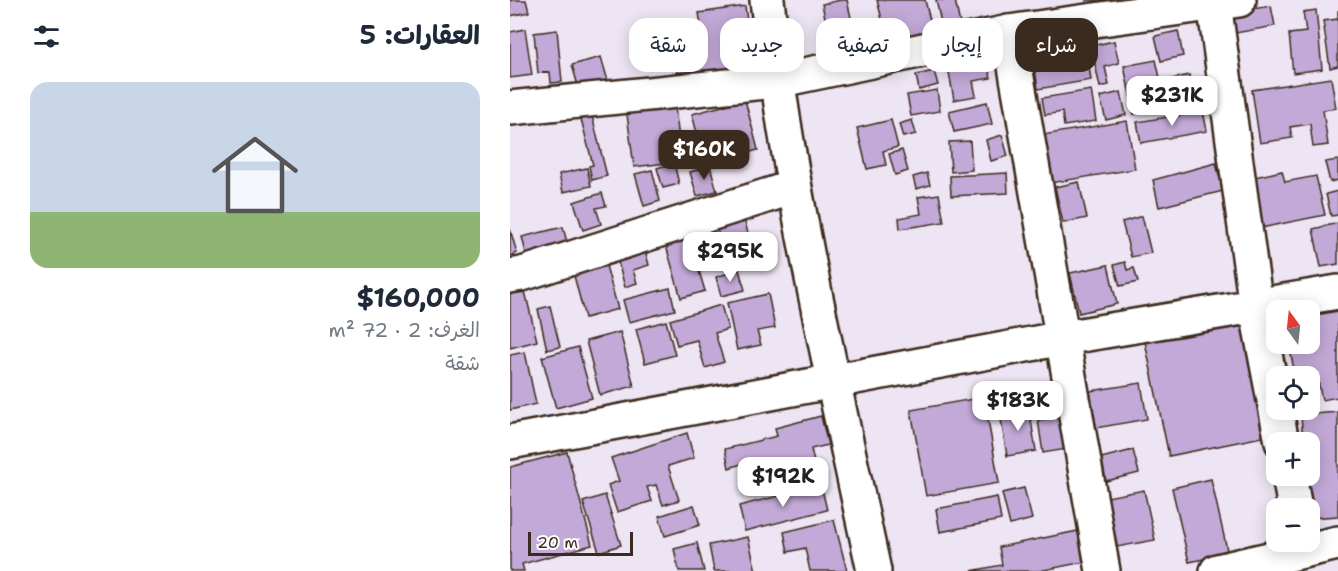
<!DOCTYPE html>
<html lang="ar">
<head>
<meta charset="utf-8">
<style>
  body { margin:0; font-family:"Shantell Sans","Playpen Sans Arabic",sans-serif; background:#f6f6f7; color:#1f2937; direction:rtl; height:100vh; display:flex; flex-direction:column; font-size:22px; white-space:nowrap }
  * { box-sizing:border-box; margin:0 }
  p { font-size:20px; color:#747a83 }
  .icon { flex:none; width:33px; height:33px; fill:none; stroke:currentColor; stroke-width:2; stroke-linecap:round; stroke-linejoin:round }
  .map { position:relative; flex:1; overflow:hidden; direction:ltr }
  .sheet { display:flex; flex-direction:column; background:#fff; width:510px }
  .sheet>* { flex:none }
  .top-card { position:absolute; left:18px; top:18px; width:570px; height:54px; direction:rtl; display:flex; gap:12px }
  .needle { width:39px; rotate:345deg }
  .fabs { position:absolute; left:756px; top:300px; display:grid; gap:12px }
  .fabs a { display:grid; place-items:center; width:54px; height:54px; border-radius:12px; background:#fff; box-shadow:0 3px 15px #0003; font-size:30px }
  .scale { position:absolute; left:18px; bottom:15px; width:105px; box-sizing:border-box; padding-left:6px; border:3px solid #3b2a1e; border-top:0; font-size:16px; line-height:21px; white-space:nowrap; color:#3b2a1e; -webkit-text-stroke:4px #fff; paint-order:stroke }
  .price { position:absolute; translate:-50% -51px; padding:0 14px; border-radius:12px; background:#fff; color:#222; font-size:20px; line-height:39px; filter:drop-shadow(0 2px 3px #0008) }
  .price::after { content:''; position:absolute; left:50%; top:36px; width:18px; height:14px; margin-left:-9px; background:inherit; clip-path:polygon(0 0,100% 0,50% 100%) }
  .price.current { background:#3b2a1e; color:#fff }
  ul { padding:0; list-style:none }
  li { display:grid; align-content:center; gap:12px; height:318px; padding:0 30px }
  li+li { border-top:2px solid #e0e1e3 }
  li span { display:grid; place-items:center; height:186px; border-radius:18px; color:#555 }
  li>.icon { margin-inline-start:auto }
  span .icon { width:108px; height:108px; fill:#fffc; stroke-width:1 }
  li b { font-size:26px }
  h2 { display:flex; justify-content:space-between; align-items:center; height:72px; padding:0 30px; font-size:26px }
  .chip { padding:0 21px; border-radius:18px; background:#fff; box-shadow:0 3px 15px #0003; font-size:21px; line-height:54px }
  .chip.current { background:#3b2a1e; color:#fff }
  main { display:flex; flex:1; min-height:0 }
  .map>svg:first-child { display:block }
  .building { fill:#c3a9d7; stroke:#3b2a1e; stroke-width:1.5 }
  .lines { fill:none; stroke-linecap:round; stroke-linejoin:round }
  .minor-casing { stroke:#3b2a1e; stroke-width:38 }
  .minor { stroke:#fff; stroke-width:33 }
</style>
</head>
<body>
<main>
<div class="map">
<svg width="828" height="571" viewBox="0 0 828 571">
  <rect width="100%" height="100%" fill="#ede5f3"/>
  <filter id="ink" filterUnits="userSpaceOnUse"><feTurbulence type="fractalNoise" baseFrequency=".0167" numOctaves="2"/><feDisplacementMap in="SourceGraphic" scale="12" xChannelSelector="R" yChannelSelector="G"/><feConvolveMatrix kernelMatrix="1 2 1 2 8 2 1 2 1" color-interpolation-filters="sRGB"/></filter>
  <g filter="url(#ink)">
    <g class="building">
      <path d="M 0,0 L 16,0 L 19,12 L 0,16 Z"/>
      <path d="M 331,0 L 337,0 L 348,49 L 323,54 L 312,4 Z"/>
      <path d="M 367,0 L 415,0 L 425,41 L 388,50 L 382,25 L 374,27 Z"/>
      <path d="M 426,0 L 445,0 L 451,29 L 433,32 Z"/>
      <path d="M 576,0 L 603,0 L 604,8 L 577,11 Z"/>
      <path d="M 235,6 L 244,73 L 169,83 L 162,30 L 191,26 L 189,13 Z"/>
      <path d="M 761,6 L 765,26 L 720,34 L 716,13 Z"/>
      <path d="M 806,10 L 812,69 L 783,73 L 779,34 L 796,32 L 793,12 Z"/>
      <path d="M 828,10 L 828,66 L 820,68 L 813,21 L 828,19 Z"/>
      <path d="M 15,29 L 22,75 L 0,78 L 0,32 Z"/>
      <path d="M 47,30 L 52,82 L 41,83 L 40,72 L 28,73 L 24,33 Z"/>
      <path d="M 668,31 L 673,56 L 651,61 L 645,36 Z"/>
      <path d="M 604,41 L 609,63 L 595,67 L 599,85 L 590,87 L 581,46 Z"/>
      <path d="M 576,47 L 581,80 L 528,89 L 523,56 Z"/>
      <path d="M 91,57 L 98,81 L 69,89 L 62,65 Z"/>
      <path d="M 646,60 L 650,78 L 640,80 L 646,109 L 624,114 L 614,66 Z"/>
      <path d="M 477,61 L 481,78 L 463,81 L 466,96 L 444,100 L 438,67 Z"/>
      <path d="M 424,71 L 428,85 L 409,90 L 406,75 Z"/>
      <path d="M 679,75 L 683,91 L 669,95 L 672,104 L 651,109 L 646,91 L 664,86 L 662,79 Z"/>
      <path d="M 821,78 L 826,108 L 813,110 L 818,145 L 803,147 L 800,124 L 780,127 L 782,138 L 750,143 L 742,90 Z"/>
      <path d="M 427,90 L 430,111 L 401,116 L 397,95 Z"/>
      <path d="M 581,90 L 586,121 L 554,126 L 552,112 L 535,115 L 532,98 Z"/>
      <path d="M 611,92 L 616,115 L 596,120 L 590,97 Z"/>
      <path d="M 164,100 L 172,161 L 124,167 L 116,107 Z"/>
      <path d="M 235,100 L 248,150 L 195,164 L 182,114 Z"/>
      <path d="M 477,102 L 482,124 L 444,132 L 439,111 Z"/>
      <path d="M 693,111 L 697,131 L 631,143 L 627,122 Z"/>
      <path d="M 82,116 L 97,176 L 82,180 L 79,166 L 83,165 L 71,119 Z"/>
      <path d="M 381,120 L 388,147 L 373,151 L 376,165 L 357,169 L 347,128 Z"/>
      <path d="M 402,120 L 406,134 L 393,137 L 389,124 Z"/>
      <path d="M 617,121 L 625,169 L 540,183 L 532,135 Z"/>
      <path d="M 492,135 L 498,156 L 481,161 L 476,140 Z"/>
      <path d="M 460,141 L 462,170 L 441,172 L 439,142 Z"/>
      <path d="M 392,150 L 398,171 L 385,175 L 379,154 Z"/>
      <path d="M 828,160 L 828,180 L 820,182 L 815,162 Z"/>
      <path d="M 164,163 L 169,184 L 153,188 L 147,168 Z"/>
      <path d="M 706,163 L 713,191 L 649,207 L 643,180 Z"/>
      <path d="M 200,166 L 207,191 L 187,196 L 180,172 Z"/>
      <path d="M 77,168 L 81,186 L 53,192 L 49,174 Z"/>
      <path d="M 142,170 L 150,201 L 134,206 L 125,174 Z"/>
      <path d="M 772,171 L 775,182 L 806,176 L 815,215 L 751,228 L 740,178 Z"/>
      <path d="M 417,173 L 420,185 L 406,189 L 403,177 Z"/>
      <path d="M 497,173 L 498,193 L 441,196 L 440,176 Z"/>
      <path d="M 569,182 L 577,218 L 553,223 L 545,187 Z"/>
      <path d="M 828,191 L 828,215 L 821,216 L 816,194 Z"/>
      <path d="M 92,193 L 96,206 L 86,208 L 91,224 L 73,230 L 64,202 Z"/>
      <path d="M 429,194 L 434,222 L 390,229 L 389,218 L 411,214 L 408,197 Z"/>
      <path d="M 632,216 L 641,253 L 621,257 L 612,222 Z"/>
      <path d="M 235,222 L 242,249 L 213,256 L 207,229 Z"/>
      <path d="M 828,223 L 828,264 L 811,267 L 803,229 Z"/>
      <path d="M 53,227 L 60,254 L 19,265 L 12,237 Z"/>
      <path d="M 0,229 L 7,253 L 0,256 Z"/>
      <path d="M 202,229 L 212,265 L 189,271 L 195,291 L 171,298 L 155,242 Z"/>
      <path d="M 134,246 L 139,265 L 123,270 L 127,283 L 115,287 L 106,255 Z"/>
      <path d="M 93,255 L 108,309 L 75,318 L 61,264 Z"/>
      <path d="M 615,262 L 617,270 L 624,268 L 628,282 L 610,286 L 604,265 Z"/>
      <path d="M 598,265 L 607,304 L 569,313 L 560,273 Z"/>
      <path d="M 229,270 L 235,290 L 211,296 L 206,277 Z"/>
      <path d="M 14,287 L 27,341 L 0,348 L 0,290 Z"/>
      <path d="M 160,288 L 165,310 L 119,322 L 113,300 Z"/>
      <path d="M 258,294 L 265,328 L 247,331 L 251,345 L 227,350 L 217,303 Z"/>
      <path d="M 211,305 L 218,329 L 205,333 L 214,362 L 195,368 L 187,340 L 167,345 L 160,320 Z"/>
      <path d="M 40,306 L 50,347 L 37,350 L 28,309 Z"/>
      <path d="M 828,311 L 828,397 L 812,400 L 806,371 L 785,375 L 779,344 L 800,344 L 800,316 Z"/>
      <path d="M 156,321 L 165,355 L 135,363 L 126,329 Z"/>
      <path d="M 738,321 L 762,435 L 659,456 L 635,342 Z"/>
      <path d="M 110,332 L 124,386 L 90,395 L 76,341 Z"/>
      <path d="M 68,347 L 82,398 L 46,408 L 32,357 Z"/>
      <path d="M 15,352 L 26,404 L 0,410 L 0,355 Z"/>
      <path d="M 631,383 L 637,419 L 586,428 L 580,391 Z"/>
      <path d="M 474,397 L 489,483 L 416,496 L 401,410 Z"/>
      <path d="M 519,408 L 526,451 L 497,456 L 490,413 Z"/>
      <path d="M 828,412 L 828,516 L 800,518 L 796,476 L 800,476 L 800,442 L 793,442 L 791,415 Z"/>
      <path d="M 558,415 L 563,448 L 533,453 L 528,420 Z"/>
      <path d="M 311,416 L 318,445 L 301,449 L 305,466 L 240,483 L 235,463 L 219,468 L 215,449 L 267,436 L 265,428 Z"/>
      <path d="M 177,433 L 184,458 L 158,466 L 169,500 L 153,505 L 146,485 L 137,487 L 142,501 L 107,512 L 98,485 L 109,481 L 101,458 Z"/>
      <path d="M 623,450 L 629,473 L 596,481 L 591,458 Z"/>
      <path d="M 57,452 L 82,545 L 12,564 L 14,571 L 0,571 L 0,467 Z"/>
      <path d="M 701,479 L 718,554 L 679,562 L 662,488 Z"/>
      <path d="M 311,485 L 317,510 L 235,531 L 229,506 Z"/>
      <path d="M 514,488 L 522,519 L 500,525 L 492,493 Z"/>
      <path d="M 634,490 L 645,540 L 607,547 L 597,497 Z"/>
      <path d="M 95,495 L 111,545 L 89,552 L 73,502 Z"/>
      <path d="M 487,497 L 491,520 L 430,532 L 426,509 Z"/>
      <path d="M 184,505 L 190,525 L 155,536 L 149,516 Z"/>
      <path d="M 324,520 L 337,571 L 300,571 L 295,548 L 278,552 L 274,532 Z"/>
      <path d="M 568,531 L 574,562 L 529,571 L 461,571 L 492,565 L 489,547 Z"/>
      <path d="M 238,537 L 246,571 L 204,571 L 199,545 Z"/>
      <path d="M 187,543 L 194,571 L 169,571 L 164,549 Z"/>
    </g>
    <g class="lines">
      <defs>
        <g id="minor">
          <path d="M 257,0 C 279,193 324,382 364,571"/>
          <path d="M 704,3 L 746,307 L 772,442"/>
          <path d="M 499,32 L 593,571"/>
          <path d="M 0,108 L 266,81 L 499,32 L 729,0"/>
          <path d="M 0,276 L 12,274 L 284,187"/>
          <path d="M 0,442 L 553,338 L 828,292"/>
          <path d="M 779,476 L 785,508"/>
          <path d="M 707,571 L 828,543"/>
        </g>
      </defs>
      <use href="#minor" class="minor-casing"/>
      <use href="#minor" class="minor"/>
    </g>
  </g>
</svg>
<div class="fabs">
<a><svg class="needle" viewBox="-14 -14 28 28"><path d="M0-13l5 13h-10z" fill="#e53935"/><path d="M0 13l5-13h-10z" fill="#747a83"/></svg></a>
<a><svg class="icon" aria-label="locate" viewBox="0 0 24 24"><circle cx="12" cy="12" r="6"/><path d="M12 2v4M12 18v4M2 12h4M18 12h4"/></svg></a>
<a>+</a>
<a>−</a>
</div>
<div class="scale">20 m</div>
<b class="price" style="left:662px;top:127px">$231K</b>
<b class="price current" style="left:194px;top:181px">$160K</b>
<b class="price" style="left:220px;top:283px">$295K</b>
<b class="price" style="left:508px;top:432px">$183K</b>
<b class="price" style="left:273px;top:508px">$192K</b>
<div class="top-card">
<a class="chip current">شراء</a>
<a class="chip">إيجار</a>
<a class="chip">تصفية</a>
<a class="chip">جديد</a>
<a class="chip">شقة</a>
</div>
</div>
<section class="sheet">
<h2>العقارات: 5<svg class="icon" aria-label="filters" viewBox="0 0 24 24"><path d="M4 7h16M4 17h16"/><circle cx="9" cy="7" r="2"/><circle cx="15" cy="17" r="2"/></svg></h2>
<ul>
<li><span style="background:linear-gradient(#c9d6e8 70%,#8fb573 0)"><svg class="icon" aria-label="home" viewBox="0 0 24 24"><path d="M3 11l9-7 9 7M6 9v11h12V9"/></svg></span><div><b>$160,000</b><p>الغرف: 2 · 72 m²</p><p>شقة</p></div></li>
</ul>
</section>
</main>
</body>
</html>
